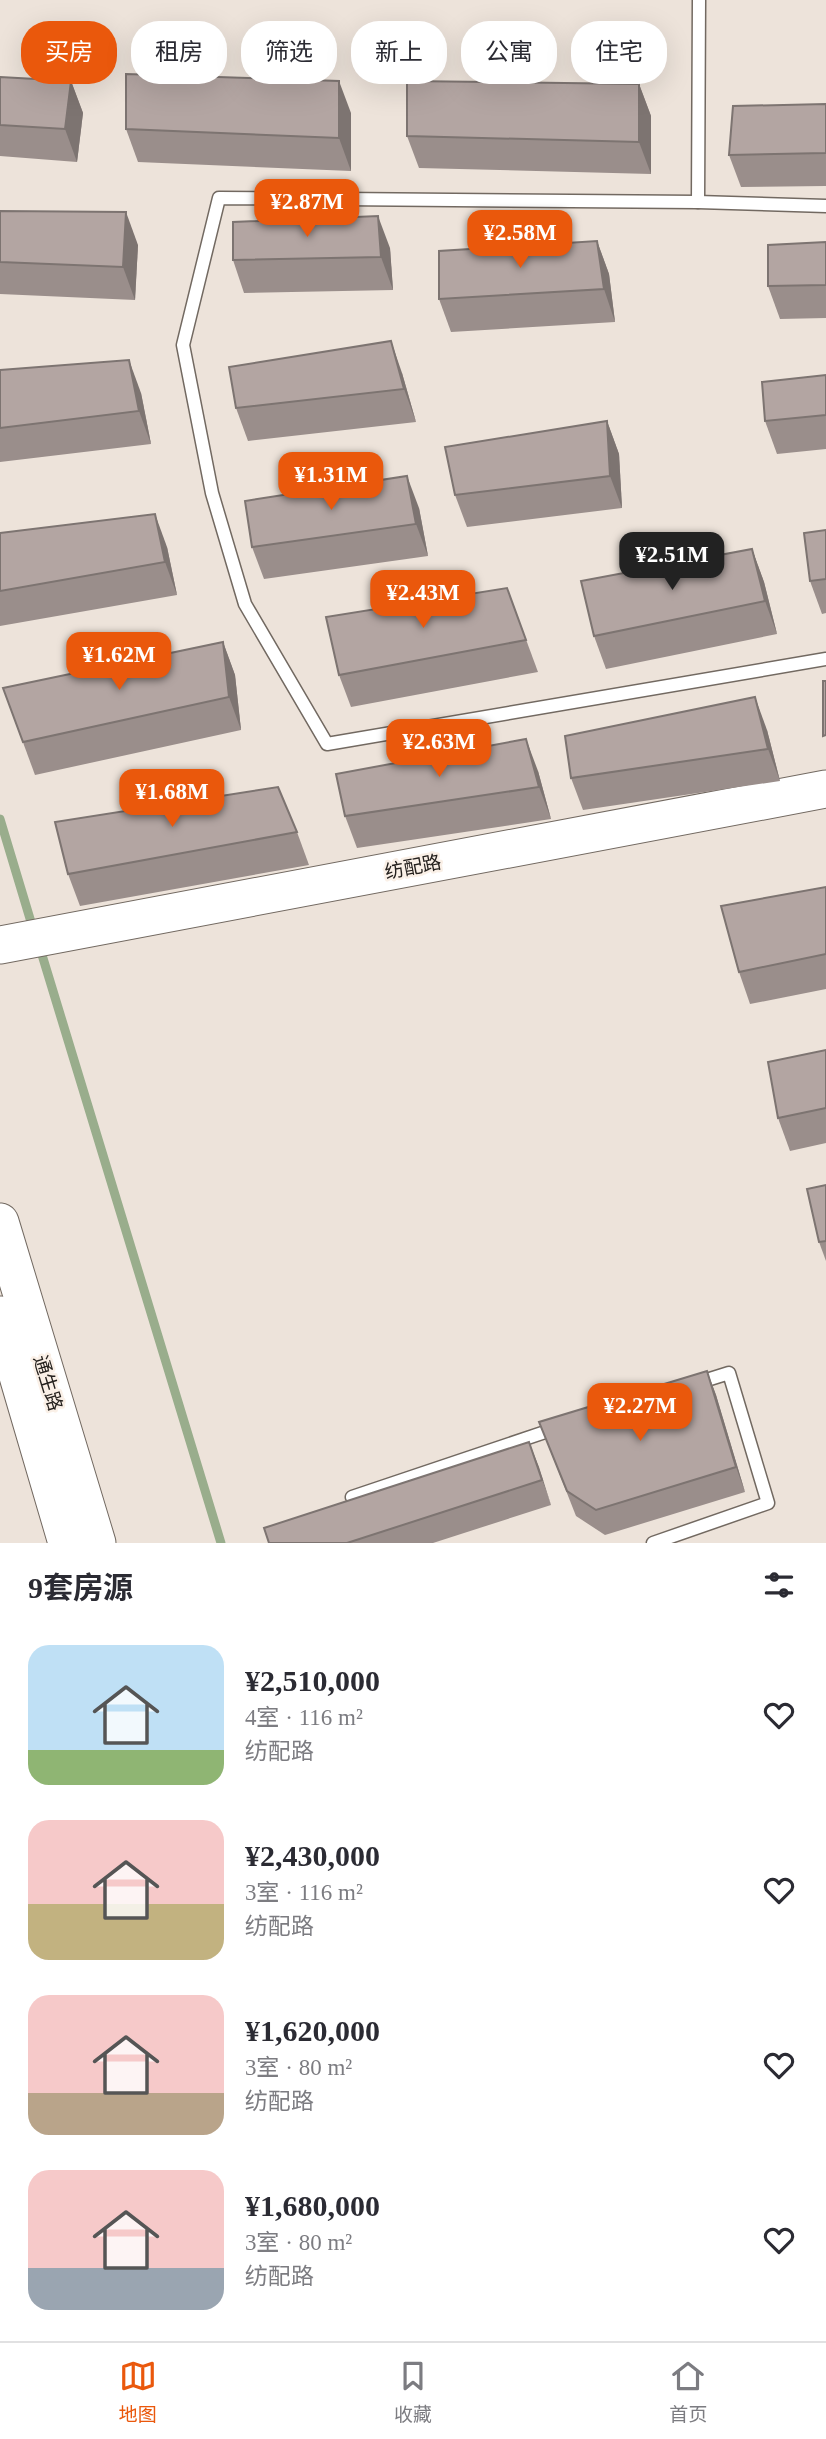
<!DOCTYPE html>
<html lang="zh">
<head>
<meta charset="utf-8">
<style>
  body { margin:0; font-family:"Times New Roman","Noto Sans SC",serif; background:#f2f2f3; color:#2b2b33; height:100vh; display:flex; flex-direction:column; font-size:26px; white-space:nowrap }
  * { box-sizing:border-box; margin:0 }
  p { font-size:23px; color:#7c7c81 }
  .icon { flex:none; width:38px; height:38px; fill:none; stroke:currentColor; stroke-width:2; stroke-linecap:round; stroke-linejoin:round }
  .map { position:relative; height:1543px; overflow:hidden }
  .side { display:flex; flex-direction:column; background:#fff; flex:1 }
  .side>* { flex:none }
  .banner { position:absolute; left:21px; top:21px; width:784px; height:63px; display:flex; gap:14px }
  .price { position:absolute; translate:-50% -60px; padding:0 16px; border-radius:14px; background:#ea580c; color:#fff; font-size:23px; line-height:46px; filter:drop-shadow(0 2px 4px #0008) }
  .price::after { content:''; position:absolute; left:50%; top:42px; width:21px; height:16px; margin-left:-10px; background:inherit; clip-path:polygon(0 0,100% 0,50% 100%) }
  .price.on { background:#222; color:#fff }
  ul { padding:0; list-style:none }
  li { display:flex; align-items:center; gap:21px; height:175px; padding:0 28px }
  li span { display:grid; place-items:center; flex:none; width:196px; height:140px; border-radius:21px; color:#555 }
  li>.icon { margin-inline-start:auto }
  span .icon { width:84px; height:84px; fill:#fffc; stroke-width:1 }
  li b { font-size:30px }
  h2 { display:flex; justify-content:space-between; align-items:center; height:84px; padding:0 28px; font-size:30px }
  .tag { padding:0 24px; border-radius:28px; background:#fff; box-shadow:0 7px 28px #0002; font-size:24px; line-height:63px }
  .tag.on { background:#ea580c; color:#fff }
  .tabs { display:flex; justify-content:space-around; align-items:center; height:98px; border-top:2px solid #e1e1e2; background:#fff; font-size:19px; color:#7c7c81 }
  .tabs a { display:grid; justify-items:center; gap:4px }
  .tabs .on { color:#ea580c }
  .map>svg:first-child { display:block }
  .lines { fill:none; stroke-linecap:round; stroke-linejoin:round }
  .stream { stroke:#99ad8c; stroke-width:9 }
  .lane-casing { stroke:#726961; stroke-width:15 }
  .secondary-casing { stroke:#726961; stroke-width:39 }
  .lane { stroke:#fff; stroke-width:12 }
  .secondary { stroke:#fff; stroke-width:37 }
  .wall { fill:#9a8e8b }
  .shaded-wall { fill:#7d7471 }
  .building { fill:#b3a5a2; stroke:#7d7471; stroke-width:2 }
  .labels { text-anchor:middle; dominant-baseline:central; stroke-width:5; stroke-linejoin:round; paint-order:stroke }
  .street-label { font-size:19px; fill:#24201d; stroke:#faf0e7 }
</style>
</head>
<body>
<div class="map">
<svg width="826" height="1543" viewBox="0 0 826 1543">
  <rect width="100%" height="100%" fill="#ede3da"/>
  <g class="lines">
    <g class="stream">
      <path d="M 0,819 L 34,932"/>
      <path d="M 39,945 L 221,1543"/>
    </g>
    <defs>
      <g id="lane">
        <path d="M 698,202 L 699,0"/>
        <path d="M 826,206 L 698,202 L 219,198 L 183,345 L 212,493 L 245,604 L 327,744 L 826,659"/>
        <path d="M 352,1497 L 557,1428"/>
        <path d="M 653,1543 L 768,1503 L 729,1373 L 694,1384"/>
      </g>
      <g id="secondary">
        <path d="M 0,945 L 826,789"/>
        <path d="M 0,1222 L 97,1543"/>
        <path d="M 0,1315 L 67,1543"/>
      </g>
    </defs>
    <use href="#lane" class="lane-casing"/>
    <use href="#secondary" class="secondary-casing"/>
    <use href="#lane" class="lane"/>
    <use href="#secondary" class="secondary"/>
  </g>
  <g class="wall">
    <path d="M 0,77 L 71,81 L 83,113 L 77,162 L 0,156 Z"/>
    <path d="M 639,84 L 651,116 L 651,174 L 419,168 L 407,136 Z"/>
    <path d="M 826,104 L 826,186 L 741,187 L 729,155 Z"/>
    <path d="M 351,113 L 351,171 L 138,162 L 126,129 Z"/>
    <path d="M 0,211 L 138,245 L 135,300 L 0,294 Z"/>
    <path d="M 597,241 L 609,274 L 615,322 L 451,332 L 439,299 Z"/>
    <path d="M 826,242 L 826,318 L 780,319 L 768,286 Z"/>
    <path d="M 390,248 L 393,290 L 244,293 L 233,260 Z"/>
    <path d="M 0,370 L 141,393 L 151,444 L 0,462 Z"/>
    <path d="M 402,373 L 416,422 L 248,441 L 236,408 Z"/>
    <path d="M 826,375 L 826,449 L 777,454 L 765,421 Z"/>
    <path d="M 607,421 L 619,454 L 622,508 L 467,527 L 455,495 Z"/>
    <path d="M 419,508 L 428,556 L 264,579 L 252,547 Z"/>
    <path d="M 826,530 L 826,613 L 822,614 L 810,581 Z"/>
    <path d="M 0,533 L 167,547 L 177,595 L 0,626 Z"/>
    <path d="M 752,549 L 764,582 L 777,634 L 606,669 L 594,636 Z"/>
    <path d="M 507,588 L 538,672 L 351,707 L 339,675 Z"/>
    <path d="M 223,642 L 235,675 L 241,730 L 35,775 L 3,688 Z"/>
    <path d="M 767,730 L 780,781 L 583,810 L 571,778 Z"/>
    <path d="M 538,771 L 551,819 L 357,848 L 345,816 Z"/>
    <path d="M 297,832 L 309,865 L 80,906 L 68,874 Z"/>
    <path d="M 826,887 L 826,989 L 750,1004 L 739,972 Z"/>
    <path d="M 826,1050 L 826,1143 L 790,1151 L 778,1118 Z"/>
    <path d="M 826,1185 L 826,1261 L 819,1242 Z"/>
    <path d="M 707,1371 L 716,1395 L 745,1492 L 605,1535 L 576,1516 L 539,1422 Z"/>
    <path d="M 529,1442 L 551,1505 L 433,1543 L 269,1543 Z"/>
  </g>
  <g class="shaded-wall">
    <path d="M 71,81 L 83,113 L 77,162 L 65,129 Z"/>
    <path d="M 339,81 L 351,113 L 351,171 L 339,138 Z"/>
    <path d="M 639,84 L 651,116 L 651,174 L 639,142 Z"/>
    <path d="M 126,212 L 138,245 L 135,300 L 123,267 Z"/>
    <path d="M 378,216 L 390,248 L 393,290 L 381,257 Z"/>
    <path d="M 597,241 L 609,274 L 615,322 L 604,289 Z"/>
    <path d="M 391,341 L 402,373 L 416,422 L 404,389 Z"/>
    <path d="M 129,360 L 141,393 L 151,444 L 139,411 Z"/>
    <path d="M 607,421 L 619,454 L 622,508 L 610,476 Z"/>
    <path d="M 407,476 L 419,508 L 428,556 L 416,524 Z"/>
    <path d="M 155,514 L 167,547 L 177,595 L 165,562 Z"/>
    <path d="M 752,549 L 764,582 L 777,634 L 765,601 Z"/>
    <path d="M 223,642 L 235,675 L 241,730 L 229,697 Z"/>
    <path d="M 755,697 L 767,730 L 780,781 L 768,749 Z"/>
    <path d="M 526,739 L 538,771 L 551,819 L 539,787 Z"/>
    <path d="M 707,1371 L 716,1395 L 745,1492 L 736,1467 Z"/>
    <path d="M 529,1442 L 539,1467 L 551,1505 L 542,1480 Z"/>
  </g>
  <g class="building">
    <path d="M 126,74 L 339,81 L 339,138 L 126,129 Z"/>
    <path d="M 0,77 L 71,81 L 65,129 L 0,125 Z"/>
    <path d="M 407,81 L 639,84 L 639,142 L 407,136 Z"/>
    <path d="M 826,104 L 826,153 L 729,155 L 733,106 Z"/>
    <path d="M 0,211 L 126,212 L 123,267 L 0,262 Z"/>
    <path d="M 378,216 L 381,257 L 233,260 L 233,222 Z"/>
    <path d="M 597,241 L 604,289 L 439,299 L 439,251 Z"/>
    <path d="M 826,242 L 826,285 L 768,286 L 768,245 Z"/>
    <path d="M 391,341 L 404,389 L 236,408 L 229,367 Z"/>
    <path d="M 129,360 L 139,411 L 0,428 L 0,370 Z"/>
    <path d="M 826,375 L 826,415 L 765,421 L 762,382 Z"/>
    <path d="M 607,421 L 610,476 L 455,495 L 445,447 Z"/>
    <path d="M 407,476 L 416,524 L 252,547 L 245,501 Z"/>
    <path d="M 155,514 L 165,562 L 0,591 L 0,533 Z"/>
    <path d="M 826,530 L 826,579 L 810,581 L 804,533 Z"/>
    <path d="M 752,549 L 765,601 L 594,636 L 581,581 Z"/>
    <path d="M 507,588 L 526,640 L 339,675 L 326,617 Z"/>
    <path d="M 223,642 L 229,697 L 23,742 L 3,688 Z"/>
    <path d="M 823,681 L 826,681 L 826,735 L 823,736 Z"/>
    <path d="M 755,697 L 768,749 L 571,778 L 565,736 Z"/>
    <path d="M 526,739 L 539,787 L 345,816 L 336,774 Z"/>
    <path d="M 278,787 L 297,832 L 68,874 L 55,822 Z"/>
    <path d="M 826,887 L 826,954 L 739,972 L 721,906 Z"/>
    <path d="M 826,1050 L 826,1108 L 778,1118 L 768,1062 Z"/>
    <path d="M 826,1185 L 826,1241 L 819,1242 L 807,1189 Z"/>
    <path d="M 707,1371 L 736,1467 L 596,1510 L 567,1491 L 539,1422 Z"/>
    <path d="M 529,1442 L 542,1480 L 347,1543 L 269,1543 L 264,1528 Z"/>
  </g>
  <g class="labels">
    <g class="street-label">
      <text transform="translate(413 867) rotate(-11)">纺配路</text>
      <text transform="translate(48 1383) rotate(73)">通生路</text>
    </g>
  </g>
</svg>
<b class="price" style="left:307px;top:239px">¥2.87M</b>
<b class="price" style="left:520px;top:270px">¥2.58M</b>
<b class="price" style="left:331px;top:512px">¥1.31M</b>
<b class="price on" style="left:672px;top:592px">¥2.51M</b>
<b class="price" style="left:423px;top:630px">¥2.43M</b>
<b class="price" style="left:119px;top:692px">¥1.62M</b>
<b class="price" style="left:439px;top:779px">¥2.63M</b>
<b class="price" style="left:172px;top:829px">¥1.68M</b>
<b class="price" style="left:640px;top:1443px">¥2.27M</b>
<div class="banner">
<a class="tag on">买房</a>
<a class="tag">租房</a>
<a class="tag">筛选</a>
<a class="tag">新上</a>
<a class="tag">公寓</a>
<a class="tag">住宅</a>
</div>
</div>
<section class="side">
<h2>9套房源<svg class="icon" aria-label="filters" viewBox="0 0 24 24"><path d="M4 7h16M4 17h16"/><circle cx="9" cy="7" r="2"/><circle cx="15" cy="17" r="2"/></svg></h2>
<ul>
<li><span style="background:linear-gradient(#bfe0f5 75%,#8fb573 0)"><svg class="icon" aria-label="home" viewBox="0 0 24 24"><path d="M3 11l9-7 9 7M6 9v11h12V9"/></svg></span><div><b>¥2,510,000</b><p>4室 · 116 m²</p><p>纺配路</p></div><svg class="icon" aria-label="heart" viewBox="0 0 24 24"><path d="M12 20l-8-8c-3-5 5-10 8-4 3-6 11-1 8 4z"/></svg></li>
<li><span style="background:linear-gradient(#f6c9c9 60%,#c2b280 0)"><svg class="icon" aria-label="home" viewBox="0 0 24 24"><path d="M3 11l9-7 9 7M6 9v11h12V9"/></svg></span><div><b>¥2,430,000</b><p>3室 · 116 m²</p><p>纺配路</p></div><svg class="icon" aria-label="heart" viewBox="0 0 24 24"><path d="M12 20l-8-8c-3-5 5-10 8-4 3-6 11-1 8 4z"/></svg></li>
<li><span style="background:linear-gradient(#f6c9c9 70%,#b9a48a 0)"><svg class="icon" aria-label="home" viewBox="0 0 24 24"><path d="M3 11l9-7 9 7M6 9v11h12V9"/></svg></span><div><b>¥1,620,000</b><p>3室 · 80 m²</p><p>纺配路</p></div><svg class="icon" aria-label="heart" viewBox="0 0 24 24"><path d="M12 20l-8-8c-3-5 5-10 8-4 3-6 11-1 8 4z"/></svg></li>
<li><span style="background:linear-gradient(#f6c9c9 70%,#9aa5b1 0)"><svg class="icon" aria-label="home" viewBox="0 0 24 24"><path d="M3 11l9-7 9 7M6 9v11h12V9"/></svg></span><div><b>¥1,680,000</b><p>3室 · 80 m²</p><p>纺配路</p></div><svg class="icon" aria-label="heart" viewBox="0 0 24 24"><path d="M12 20l-8-8c-3-5 5-10 8-4 3-6 11-1 8 4z"/></svg></li>
</ul>
</section>
<nav class="tabs">
<a class="on"><svg class="icon" aria-label="map" viewBox="0 0 24 24"><path d="M3 6l6-2 6 2 6-2v14l-6 2-6-2-6 2zM9 4v14M15 6v14"/></svg>地图</a>
<a><svg class="icon" aria-label="saved" viewBox="0 0 24 24"><path d="M7 4h10v16l-5-4-5 4z"/></svg>收藏</a>
<a><svg class="icon" aria-label="home" viewBox="0 0 24 24"><path d="M3 11l9-7 9 7M6 9v11h12V9"/></svg>首页</a>
</nav>
</body>
</html>
